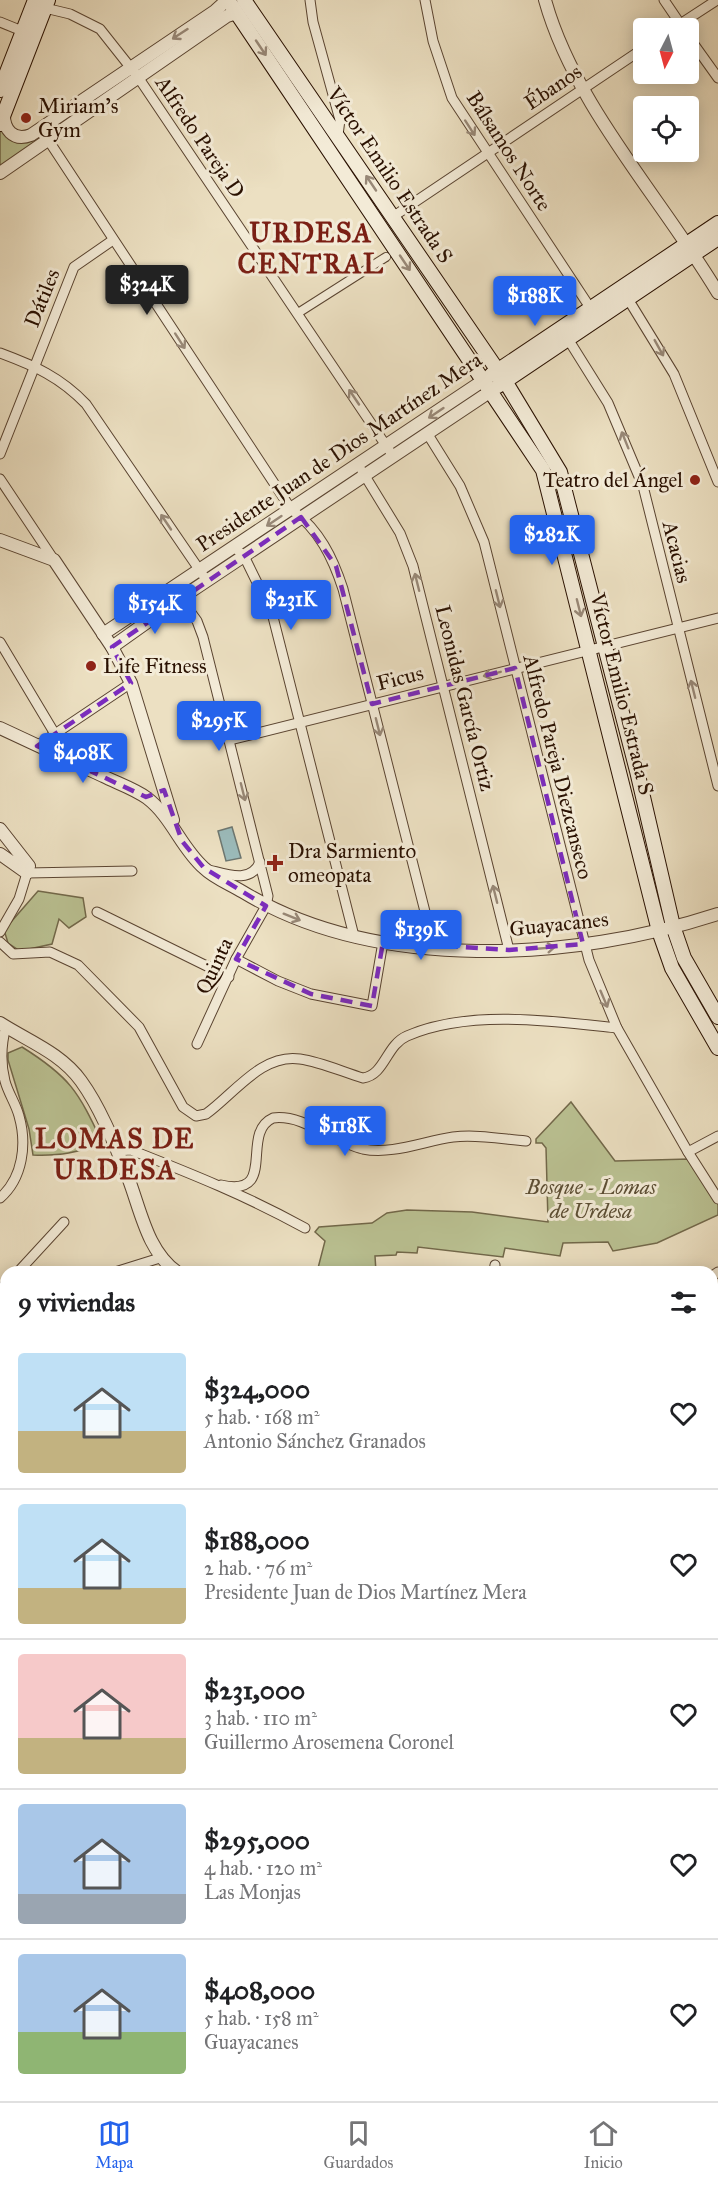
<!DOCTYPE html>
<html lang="es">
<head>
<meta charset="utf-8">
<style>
  body { margin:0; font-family:"IM FELL Great Primer",serif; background:#f2f2f2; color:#202124; height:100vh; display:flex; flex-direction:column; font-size:22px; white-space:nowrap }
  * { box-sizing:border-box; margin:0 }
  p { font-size:20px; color:#757577 }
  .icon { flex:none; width:33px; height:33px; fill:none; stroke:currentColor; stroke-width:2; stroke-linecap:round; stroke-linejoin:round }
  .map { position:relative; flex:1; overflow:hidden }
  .side { position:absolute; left:0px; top:1266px; width:718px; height:836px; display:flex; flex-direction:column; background:#fff; border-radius:18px 18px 0 0; box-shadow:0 3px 15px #0003 }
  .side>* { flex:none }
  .needle { width:39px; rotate:186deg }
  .tools { position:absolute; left:633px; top:18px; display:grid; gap:12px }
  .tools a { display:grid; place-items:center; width:66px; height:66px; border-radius:6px; background:#fff; box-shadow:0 3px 15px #0003; font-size:30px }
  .price { position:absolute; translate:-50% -51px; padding:0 14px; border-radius:6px; background:#2563eb; color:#fff; font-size:20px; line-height:39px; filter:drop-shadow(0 2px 3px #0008) }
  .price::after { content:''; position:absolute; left:50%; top:36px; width:18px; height:14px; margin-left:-9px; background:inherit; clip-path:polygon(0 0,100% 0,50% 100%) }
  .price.on { background:#222; color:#fff }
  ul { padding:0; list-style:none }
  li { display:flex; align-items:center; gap:18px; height:150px; padding:0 18px }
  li+li { border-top:2px solid #e0e0e0 }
  li span { display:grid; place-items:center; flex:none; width:168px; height:120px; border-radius:6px; color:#555 }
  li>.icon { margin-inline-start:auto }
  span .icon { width:72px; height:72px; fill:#fffc; stroke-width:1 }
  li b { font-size:26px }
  h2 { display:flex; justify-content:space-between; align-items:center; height:72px; padding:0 18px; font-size:26px }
  .tabs { display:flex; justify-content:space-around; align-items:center; height:84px; border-top:2px solid #e0e0e0; background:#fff; font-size:16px; color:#757577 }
  .tabs a { display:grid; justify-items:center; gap:3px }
  .tabs .on { color:#2563eb }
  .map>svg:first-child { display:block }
  .green { fill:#bac192; stroke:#72684a; stroke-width:1.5 }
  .water { fill:#9bbbbb; stroke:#6d7771; stroke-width:1.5 }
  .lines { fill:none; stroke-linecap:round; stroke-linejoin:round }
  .pedestrian-casing { stroke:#5a4431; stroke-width:10 }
  .minor-casing { stroke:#5a4431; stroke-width:11 }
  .tertiary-casing { stroke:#5a4431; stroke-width:14 }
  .secondary-casing { stroke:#291001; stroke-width:16 }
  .pedestrian { stroke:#f3ebd7; stroke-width:8 }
  .minor { stroke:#f3ebd7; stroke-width:9 }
  .tertiary { stroke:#f3ebd7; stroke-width:12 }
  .secondary { stroke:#f3ebd7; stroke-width:14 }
  .oneway { stroke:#988877 }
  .marked { fill:none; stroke:#7b2cbf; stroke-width:4.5; stroke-dasharray:12 8; stroke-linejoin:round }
  .poi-dot { fill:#8f2418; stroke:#f3ebd7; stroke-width:2 }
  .labels { text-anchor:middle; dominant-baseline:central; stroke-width:6; stroke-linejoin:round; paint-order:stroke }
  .street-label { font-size:21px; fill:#291001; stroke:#f3ebd7 }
  .poi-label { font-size:21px; fill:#291001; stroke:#f3ebd7; text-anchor:start }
  .park-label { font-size:21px; font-style:italic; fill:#5c4e34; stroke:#f3ebd7 }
  .district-label { font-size:27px; font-weight:bold; letter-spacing:1.5px; fill:#7a1f14; stroke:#f3ebd7 }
</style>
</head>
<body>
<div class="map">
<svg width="718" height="2101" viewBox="0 0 718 2101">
  <rect width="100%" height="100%" fill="#ece0c2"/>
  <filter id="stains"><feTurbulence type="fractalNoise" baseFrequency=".00333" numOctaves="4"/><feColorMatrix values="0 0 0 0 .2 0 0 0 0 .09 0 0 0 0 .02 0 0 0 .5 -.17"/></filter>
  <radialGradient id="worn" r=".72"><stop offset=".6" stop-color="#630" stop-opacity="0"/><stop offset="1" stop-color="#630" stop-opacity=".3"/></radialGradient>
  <g class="green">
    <path d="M 0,129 L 38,135 L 41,140 L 0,169 Z"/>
    <path d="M 38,891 L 83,898 L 86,917 L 69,928 L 59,919 L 52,944 L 20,951 L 8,943 L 4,930 Z"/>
    <path d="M 22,1047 C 70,1077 78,1091 102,1142 C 79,1153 59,1156 33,1155 L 29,1129 L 8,1060 L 8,1053 Z"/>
    <path d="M 571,1102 L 615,1161 L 689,1159 L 718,1204 L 718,1215 L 657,1243 L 613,1251 L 608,1242 L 563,1243 L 560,1256 L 505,1248 L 503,1257 L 418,1247 L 417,1253 L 397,1252 L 396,1255 L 375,1256 L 376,1272 L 317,1272 L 325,1241 L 315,1232 L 319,1227 L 372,1223 L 387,1213 L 407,1210 L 472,1212 L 548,1222 L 546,1148 L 542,1143 L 536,1143 L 536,1139 Z"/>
  </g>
  <path class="water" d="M 232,827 L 241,858 L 226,861 L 218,831 Z"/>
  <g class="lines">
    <defs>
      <g id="pedestrian">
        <path d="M 298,313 L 386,257"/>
        <path d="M 712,1386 L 715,1391"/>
      </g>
      <g id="minor">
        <path d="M 310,0 L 313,22 L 340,120 L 338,135"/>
        <path d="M 425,0 L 433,41 L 452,98 L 591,309"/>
        <path d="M 664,0 L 683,28"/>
        <path d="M 45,8 L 70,14 L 100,29 L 138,77 L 393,456"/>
        <path d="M 0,22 L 27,33"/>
        <path d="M 674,28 L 717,0"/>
        <path d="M 688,36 L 718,78"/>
        <path d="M 41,129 L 291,509 C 319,529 333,558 343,589 L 434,947"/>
        <path d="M 394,216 L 644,48"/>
        <path d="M 628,299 L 674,374 L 718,482"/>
        <path d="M 568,339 L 608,403 L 643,486 L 718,786"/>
        <path d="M 0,353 C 35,366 60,377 86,404 L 207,581"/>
        <path d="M 427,433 L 460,486 L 484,542 L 589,960 L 617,1028 L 688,1152 L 718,1199"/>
        <path d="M 0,454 L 74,267 L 113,240"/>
        <path d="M 362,471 L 400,533 L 413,566 L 509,950"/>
        <path d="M 0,479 L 54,560"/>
        <path d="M 234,547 L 244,556 L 272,613 L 354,936"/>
        <path d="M 173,588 L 197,621 L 203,637 L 268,896 L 266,906 L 236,959 L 197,1044"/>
        <path d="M 0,642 L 55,734"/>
        <path d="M 230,740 L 718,618"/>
        <path d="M 37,746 L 131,683"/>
        <path d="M 209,870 C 226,874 251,884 260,862"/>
        <path d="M 97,912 L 229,977"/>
        <path d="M 0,932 L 19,899 L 27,873 L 132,871"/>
        <path d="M 0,942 L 13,954 L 50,952 L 78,965 L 139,1027 L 183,1107 L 196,1116 L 206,1114 C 234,1094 262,1053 300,1059 C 321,1062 343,1072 363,1078 C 385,1075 386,1045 407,1036 C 468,1009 553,1021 617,1028"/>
        <path d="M 236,959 L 278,981 L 311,994 L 372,1006 L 383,942"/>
        <path d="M 117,1151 L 131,1150 C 192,1174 247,1196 305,1228"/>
        <path d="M 688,1152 L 718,1136"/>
        <path d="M 221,1185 C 279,1198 239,1133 273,1118 C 304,1114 333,1142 363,1149 C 392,1155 424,1141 453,1137 C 477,1134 502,1139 526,1141"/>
        <path d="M 0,1198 C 23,1178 27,1144 19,1116 C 16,1104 8,1093 5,1081 C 0,1062 1,1045 6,1026"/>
        <path d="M 18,1272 L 64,1222"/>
        <path d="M 115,1272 L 163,1257"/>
        <path d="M 494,1272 L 495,1265"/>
        <path d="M 712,1276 L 718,1272"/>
        <path d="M 0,1290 L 6,1284"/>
        <path d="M 0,1344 L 6,1348"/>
        <path d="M 0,1491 L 6,1501"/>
        <path d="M 712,1523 L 718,1516"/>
        <path d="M 0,1537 L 6,1540"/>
        <path d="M 0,1565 L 6,1566"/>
        <path d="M 712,1656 L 718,1654"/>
        <path d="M 0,1660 L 6,1661"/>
        <path d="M 0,1752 L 6,1752"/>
        <path d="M 0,1847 L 6,1856"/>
        <path d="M 712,1975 L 718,1976"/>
        <path d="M 0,2031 L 6,2032"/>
        <path d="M 0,2070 L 6,2085"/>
        <path d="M 712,2072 L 718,2072"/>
        <path d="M 110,2096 L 111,2101"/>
        <path d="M 170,2096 L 174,2101"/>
        <path d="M 373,2096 L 374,2101"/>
        <path d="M 61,2101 L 61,2096"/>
        <path d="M 124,2101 L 128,2096"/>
        <path d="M 302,2101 L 320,2096"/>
        <path d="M 460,2101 L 470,2096"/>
        <path d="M 562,2101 L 563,2096"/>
        <path d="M 570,2101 L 579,2096"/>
      </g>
      <g id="tertiary">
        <path d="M 545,0 C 574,105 662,199 718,293"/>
        <path d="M 4,112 C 3,129 13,142 31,135 L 215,11 L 227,0"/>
        <path d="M 0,173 L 227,16 L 237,13"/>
        <path d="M 0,540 L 54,560 L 112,647 L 131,683 L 173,820"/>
        <path d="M 103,634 L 484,380"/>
        <path d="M 112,647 L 181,598 L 491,391"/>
        <path d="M 0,728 C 34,744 68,760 103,776 C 117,783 135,789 147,798 C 172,817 181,848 204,868 C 214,878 230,884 243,892 C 377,973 574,961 718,914"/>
        <path d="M 0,829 L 29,866 L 27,873 L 0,854"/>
        <path d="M 0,1023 C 28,1041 61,1053 81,1081 C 102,1110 116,1148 129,1180 C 141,1212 148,1252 177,1272"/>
        <path d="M 712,1403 L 718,1402"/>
        <path d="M 712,1540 L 718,1544"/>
      </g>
      <g id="secondary">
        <path d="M 228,0 L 543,470 L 659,931 L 672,968 L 718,1048"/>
        <path d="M 244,0 L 505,381 L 560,472 L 637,771 L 673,926 L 684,958 L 718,1017"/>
        <path d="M 0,90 L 35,0"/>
        <path d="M 0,124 L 48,0"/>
        <path d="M 491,375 L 718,223"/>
        <path d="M 498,386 L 718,238"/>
        <path d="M 712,1415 L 718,1417"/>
        <path d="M 712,1439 L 718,1430"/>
        <path d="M 712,1449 L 718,1451"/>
        <path d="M 712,1766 L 718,1778"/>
        <path d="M 712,1808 L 718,1827"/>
      </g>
    </defs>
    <use href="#pedestrian" class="pedestrian-casing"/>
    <use href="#minor" class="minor-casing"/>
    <use href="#tertiary" class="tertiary-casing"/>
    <use href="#secondary" class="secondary-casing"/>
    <use href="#pedestrian" class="pedestrian"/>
    <use href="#minor" class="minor"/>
    <use href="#tertiary" class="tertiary"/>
    <use href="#secondary" class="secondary"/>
  </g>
  <defs><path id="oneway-shaft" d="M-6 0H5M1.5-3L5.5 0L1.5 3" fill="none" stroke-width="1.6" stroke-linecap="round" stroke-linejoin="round" transform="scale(1.5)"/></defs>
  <g class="oneway">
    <use href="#oneway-shaft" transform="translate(180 34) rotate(147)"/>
    <use href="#oneway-shaft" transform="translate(261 48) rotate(56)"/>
    <use href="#oneway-shaft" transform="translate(470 128) rotate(57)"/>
    <use href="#oneway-shaft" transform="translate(371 183) rotate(-124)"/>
    <use href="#oneway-shaft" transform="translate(405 263) rotate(56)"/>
    <use href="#oneway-shaft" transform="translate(180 341) rotate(57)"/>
    <use href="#oneway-shaft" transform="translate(659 348) rotate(61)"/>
    <use href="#oneway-shaft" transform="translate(354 397) rotate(-124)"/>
    <use href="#oneway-shaft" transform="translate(436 413) rotate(146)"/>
    <use href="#oneway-shaft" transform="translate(625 440) rotate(-112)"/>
    <use href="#oneway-shaft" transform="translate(274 521) rotate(146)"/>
    <use href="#oneway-shaft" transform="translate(166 522) rotate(-124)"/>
    <use href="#oneway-shaft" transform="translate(417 582) rotate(-104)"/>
    <use href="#oneway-shaft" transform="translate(498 599) rotate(76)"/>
    <use href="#oneway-shaft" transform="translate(579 608) rotate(76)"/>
    <use href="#oneway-shaft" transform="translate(492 674) rotate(166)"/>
    <use href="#oneway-shaft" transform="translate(693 689) rotate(-104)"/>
    <use href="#oneway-shaft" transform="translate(378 727) rotate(76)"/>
    <use href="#oneway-shaft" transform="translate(243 792) rotate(76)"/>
    <use href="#oneway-shaft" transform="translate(495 894) rotate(-104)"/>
    <use href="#oneway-shaft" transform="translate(292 917) rotate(22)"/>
    <use href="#oneway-shaft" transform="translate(546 948) rotate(-5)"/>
    <use href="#oneway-shaft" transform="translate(604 999) rotate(67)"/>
  </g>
  <path class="marked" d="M 301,517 L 336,566 L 372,704 L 515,668 L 583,944 L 509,950 L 383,942 L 372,1006 L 311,994 L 236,959 L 266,906 L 204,868 L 182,841 L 164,790 L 146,797 L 37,746 L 131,683 L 112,647 Z"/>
  <g class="poi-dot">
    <circle cx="26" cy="118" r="6"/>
    <circle cx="695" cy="480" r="6"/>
    <circle cx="91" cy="666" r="6"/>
    <path d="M272 854h6v6h6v6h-6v6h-6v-6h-6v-6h6z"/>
  </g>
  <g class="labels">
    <g class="street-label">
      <text transform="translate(553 87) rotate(-34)">Ébanos</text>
      <text transform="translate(200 137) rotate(56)">Alfredo Pareja D</text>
      <text transform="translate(509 151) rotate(57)">Bálsamos Norte</text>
      <text transform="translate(390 175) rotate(56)">Víctor Emilio Estrada S</text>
      <text transform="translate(42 298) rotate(-68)">Dátiles</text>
      <text transform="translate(339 452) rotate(-34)">Presidente Juan de Dios Martínez Mera</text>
      <text transform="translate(677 552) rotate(76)">Acacias</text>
      <text transform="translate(400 678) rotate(-14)">Ficus</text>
      <text transform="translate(622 694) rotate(76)">Víctor Emilio Estrada S</text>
      <text transform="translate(465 698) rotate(76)">Leonidas García Ortiz</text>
      <text transform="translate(558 767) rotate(76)">Alfredo Pareja Diezcanseco</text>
      <text transform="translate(559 924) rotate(-6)">Guayacanes</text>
      <text transform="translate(214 966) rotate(-65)">Quinta</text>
    </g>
    <g class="poi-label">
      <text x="38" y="106">Miriam's<tspan x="38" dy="24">Gym</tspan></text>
      <text x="683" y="480" text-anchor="end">Teatro del Ángel</text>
      <text x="103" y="666">Life Fitness</text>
      <text x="288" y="851">Dra Sarmiento<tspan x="288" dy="24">omeopata</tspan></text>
    </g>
    <g class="park-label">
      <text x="591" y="1187">Bosque - Lomas<tspan x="591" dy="24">de Urdesa</tspan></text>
    </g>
    <g class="district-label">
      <text x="311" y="232">URDESA<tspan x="311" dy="31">CENTRAL</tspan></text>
      <text x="115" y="1138">LOMAS DE<tspan x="115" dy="31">URDESA</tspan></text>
    </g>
  </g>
  <rect width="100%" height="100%" filter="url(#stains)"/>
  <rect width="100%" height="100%" fill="url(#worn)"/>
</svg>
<div class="tools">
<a><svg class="needle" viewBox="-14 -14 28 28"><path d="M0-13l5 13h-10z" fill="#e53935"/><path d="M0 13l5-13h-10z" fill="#757577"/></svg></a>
<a><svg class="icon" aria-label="locate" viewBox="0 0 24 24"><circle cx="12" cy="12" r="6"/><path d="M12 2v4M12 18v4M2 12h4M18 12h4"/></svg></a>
</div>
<b class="price on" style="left:147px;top:316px">$324K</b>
<b class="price" style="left:535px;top:327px">$188K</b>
<b class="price" style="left:552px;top:566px">$282K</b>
<b class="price" style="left:291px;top:631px">$231K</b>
<b class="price" style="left:155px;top:635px">$154K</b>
<b class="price" style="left:219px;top:752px">$295K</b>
<b class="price" style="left:83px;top:784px">$408K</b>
<b class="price" style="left:421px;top:961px">$139K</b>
<b class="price" style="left:345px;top:1157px">$118K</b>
<section class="side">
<h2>9 viviendas<svg class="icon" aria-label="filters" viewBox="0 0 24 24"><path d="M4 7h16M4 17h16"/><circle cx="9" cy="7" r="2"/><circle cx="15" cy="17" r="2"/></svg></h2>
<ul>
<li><span style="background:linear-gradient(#bfe0f5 65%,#c2b280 0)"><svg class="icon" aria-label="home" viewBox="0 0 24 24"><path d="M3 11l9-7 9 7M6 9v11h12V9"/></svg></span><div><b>$324,000</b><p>5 hab. · 168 m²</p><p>Antonio Sánchez Granados</p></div><svg class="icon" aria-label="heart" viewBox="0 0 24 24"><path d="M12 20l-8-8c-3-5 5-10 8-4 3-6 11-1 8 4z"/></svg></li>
<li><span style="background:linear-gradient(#bfe0f5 70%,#c2b280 0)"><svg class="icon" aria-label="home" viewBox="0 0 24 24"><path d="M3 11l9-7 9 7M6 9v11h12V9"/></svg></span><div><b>$188,000</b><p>2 hab. · 76 m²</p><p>Presidente Juan de Dios Martínez Mera</p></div><svg class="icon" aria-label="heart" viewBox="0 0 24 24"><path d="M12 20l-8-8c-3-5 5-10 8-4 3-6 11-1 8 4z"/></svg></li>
<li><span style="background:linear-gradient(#f6c9c9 70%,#c2b280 0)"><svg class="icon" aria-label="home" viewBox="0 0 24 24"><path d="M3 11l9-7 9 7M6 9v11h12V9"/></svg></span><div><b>$231,000</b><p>3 hab. · 110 m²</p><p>Guillermo Arosemena Coronel</p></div><svg class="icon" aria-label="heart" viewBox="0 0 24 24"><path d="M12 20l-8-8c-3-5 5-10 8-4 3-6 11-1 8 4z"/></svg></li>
<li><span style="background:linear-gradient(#a9c7e8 75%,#9aa5b1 0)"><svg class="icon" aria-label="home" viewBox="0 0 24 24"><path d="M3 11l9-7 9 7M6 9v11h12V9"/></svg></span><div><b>$295,000</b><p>4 hab. · 120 m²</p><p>Las Monjas</p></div><svg class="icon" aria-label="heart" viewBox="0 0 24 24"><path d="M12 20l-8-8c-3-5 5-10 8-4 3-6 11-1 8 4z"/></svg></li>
<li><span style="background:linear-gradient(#a9c7e8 65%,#8fb573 0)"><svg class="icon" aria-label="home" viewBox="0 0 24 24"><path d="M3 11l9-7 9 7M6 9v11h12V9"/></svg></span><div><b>$408,000</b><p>5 hab. · 158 m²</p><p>Guayacanes</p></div><svg class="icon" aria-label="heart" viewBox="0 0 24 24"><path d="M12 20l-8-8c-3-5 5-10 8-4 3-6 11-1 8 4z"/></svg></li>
</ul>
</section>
</div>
<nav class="tabs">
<a class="on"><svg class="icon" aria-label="map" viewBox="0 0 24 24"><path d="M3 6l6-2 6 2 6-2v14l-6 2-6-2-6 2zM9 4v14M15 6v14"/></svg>Mapa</a>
<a><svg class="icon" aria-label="saved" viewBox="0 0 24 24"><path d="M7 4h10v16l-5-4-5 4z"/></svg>Guardados</a>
<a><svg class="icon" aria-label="home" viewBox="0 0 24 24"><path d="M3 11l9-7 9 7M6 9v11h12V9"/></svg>Inicio</a>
</nav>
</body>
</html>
